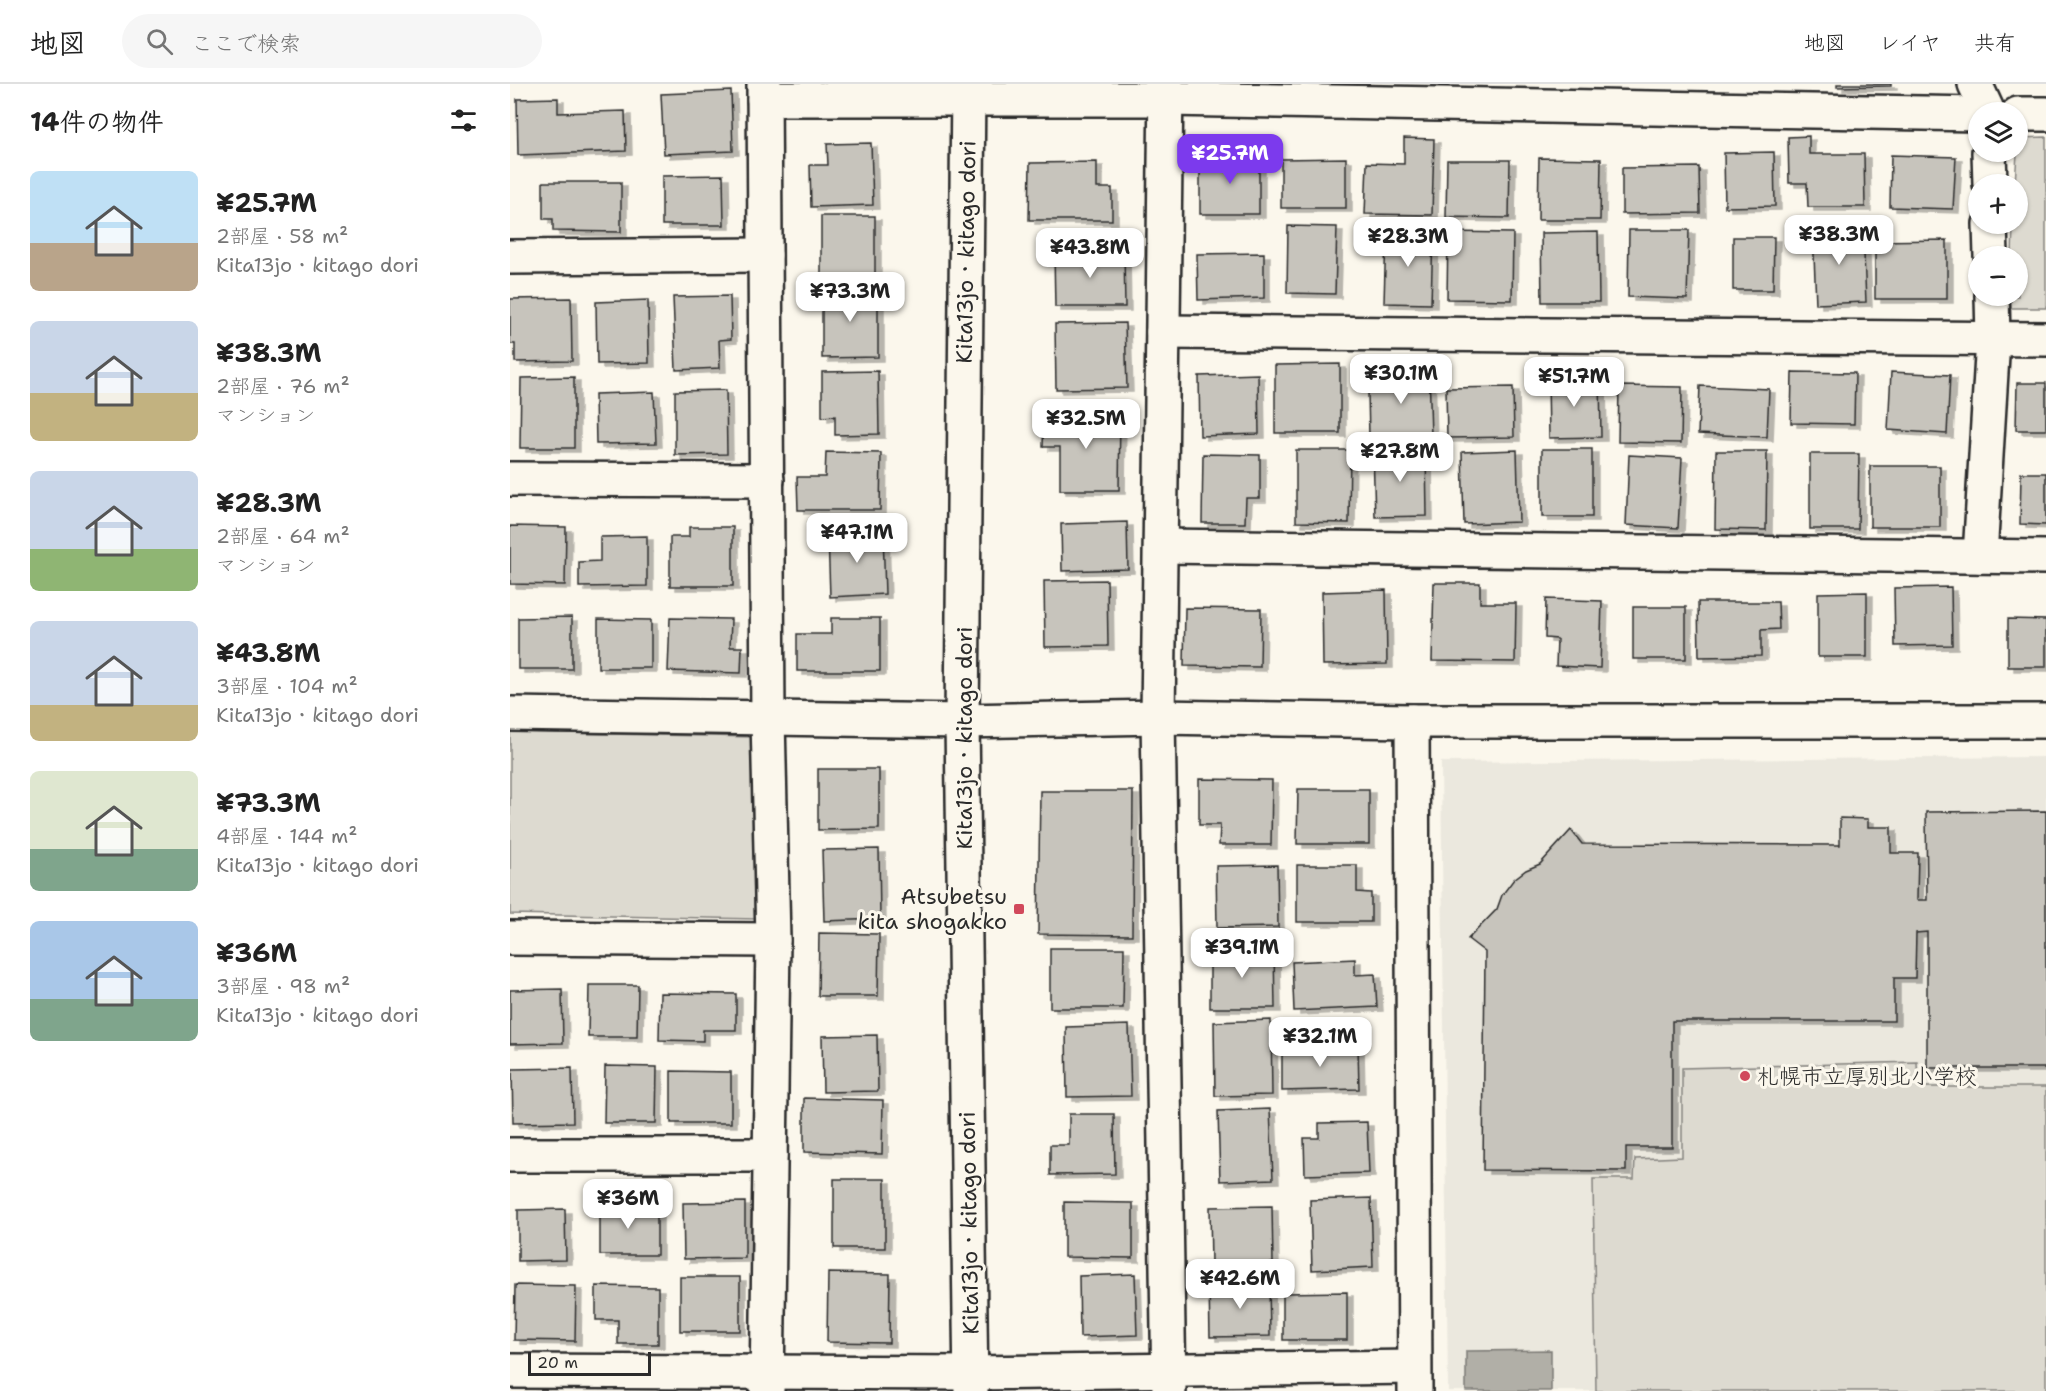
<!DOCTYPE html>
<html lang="ja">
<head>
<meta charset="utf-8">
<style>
  body { margin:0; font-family:"Shantell Sans","Klee One",sans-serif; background:#f6f6f6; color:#222; height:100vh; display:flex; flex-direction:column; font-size:22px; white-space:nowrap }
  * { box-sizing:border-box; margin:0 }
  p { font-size:20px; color:#767676 }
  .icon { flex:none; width:33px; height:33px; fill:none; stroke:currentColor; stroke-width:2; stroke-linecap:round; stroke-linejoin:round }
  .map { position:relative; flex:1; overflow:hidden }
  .drawer { display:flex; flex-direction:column; background:#fff; width:510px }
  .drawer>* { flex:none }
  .tools { position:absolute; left:1458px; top:18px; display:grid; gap:12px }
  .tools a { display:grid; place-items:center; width:60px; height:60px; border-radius:50%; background:#fff; box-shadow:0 2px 4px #0004; font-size:30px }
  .scale { position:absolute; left:18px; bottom:15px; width:123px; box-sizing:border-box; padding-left:6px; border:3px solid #2b2b2b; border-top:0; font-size:16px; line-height:21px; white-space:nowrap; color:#2b2b2b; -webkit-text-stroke:4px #fbf7ec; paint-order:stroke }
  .price { position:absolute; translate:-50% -51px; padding:0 14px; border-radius:12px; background:#fff; color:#222; font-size:20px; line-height:39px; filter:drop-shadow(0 2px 3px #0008) }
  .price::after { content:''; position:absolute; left:50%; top:36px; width:18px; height:14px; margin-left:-9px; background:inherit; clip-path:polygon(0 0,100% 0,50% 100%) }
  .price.current { background:#7c3aed; color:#fff }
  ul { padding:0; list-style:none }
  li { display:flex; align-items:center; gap:18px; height:150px; padding:0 30px }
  li span { display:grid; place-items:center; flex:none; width:168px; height:120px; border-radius:9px; color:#555 }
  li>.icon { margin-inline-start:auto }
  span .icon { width:72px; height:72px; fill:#fffc; stroke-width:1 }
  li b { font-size:26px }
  h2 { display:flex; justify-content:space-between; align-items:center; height:72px; padding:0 30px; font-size:26px }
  header { display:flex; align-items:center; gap:36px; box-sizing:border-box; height:84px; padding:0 30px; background:#fff; border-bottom:2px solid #e0e0e0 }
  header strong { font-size:28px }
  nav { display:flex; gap:33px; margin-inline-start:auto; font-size:21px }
  .search { width:420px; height:54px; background:#f6f6f6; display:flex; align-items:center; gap:15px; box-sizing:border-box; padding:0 21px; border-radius:33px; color:#767676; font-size:22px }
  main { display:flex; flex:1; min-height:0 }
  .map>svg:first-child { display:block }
  .built { fill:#ebe8de }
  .green { fill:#dddad0; stroke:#84827e; stroke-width:1.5 }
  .water { fill:#b1afa7; stroke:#7b7a75; stroke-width:1.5 }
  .building { fill:#c7c4bc; stroke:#2b2b2b; stroke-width:1.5; filter:url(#shadow) }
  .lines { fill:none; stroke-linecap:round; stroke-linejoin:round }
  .minor-casing { stroke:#2b2b2b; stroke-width:38 }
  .secondary-casing { stroke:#2b2b2b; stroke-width:38 }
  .minor { stroke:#fbf7ec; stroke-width:33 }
  .secondary { stroke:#fbf7ec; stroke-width:33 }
  .poi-dot { fill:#d1495b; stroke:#fbf7ec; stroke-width:2 }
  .labels { text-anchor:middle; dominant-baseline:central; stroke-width:6; stroke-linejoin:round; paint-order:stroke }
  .street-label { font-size:22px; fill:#2b2b2b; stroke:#fbf7ec }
  .poi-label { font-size:22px; fill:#2b2b2b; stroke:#fbf7ec; text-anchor:end }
</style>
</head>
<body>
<header>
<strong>地図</strong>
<div class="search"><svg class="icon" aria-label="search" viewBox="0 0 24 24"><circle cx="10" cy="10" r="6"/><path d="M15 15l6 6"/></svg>ここで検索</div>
<nav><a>地図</a><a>レイヤ</a><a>共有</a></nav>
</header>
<main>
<section class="drawer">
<h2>14件の物件<svg class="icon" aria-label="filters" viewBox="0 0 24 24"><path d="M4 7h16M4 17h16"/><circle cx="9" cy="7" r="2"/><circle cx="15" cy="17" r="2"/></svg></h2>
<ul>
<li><span style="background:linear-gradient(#bfe0f5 60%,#b9a48a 0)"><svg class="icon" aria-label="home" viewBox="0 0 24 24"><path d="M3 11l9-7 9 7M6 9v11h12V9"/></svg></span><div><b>¥25.7M</b><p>2部屋 · 58 m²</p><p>Kita13jo・kitago dori</p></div></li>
<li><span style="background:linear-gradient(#c9d6e8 60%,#c2b280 0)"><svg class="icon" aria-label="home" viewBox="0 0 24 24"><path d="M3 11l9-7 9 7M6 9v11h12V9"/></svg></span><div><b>¥38.3M</b><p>2部屋 · 76 m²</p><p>マンション</p></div></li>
<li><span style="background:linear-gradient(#c9d6e8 65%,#8fb573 0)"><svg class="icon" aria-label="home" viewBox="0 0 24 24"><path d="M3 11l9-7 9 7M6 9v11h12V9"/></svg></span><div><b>¥28.3M</b><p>2部屋 · 64 m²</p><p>マンション</p></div></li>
<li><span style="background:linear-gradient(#c9d6e8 70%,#c2b280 0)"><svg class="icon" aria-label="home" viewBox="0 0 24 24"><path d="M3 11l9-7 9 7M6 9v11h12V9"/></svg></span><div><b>¥43.8M</b><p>3部屋 · 104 m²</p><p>Kita13jo・kitago dori</p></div></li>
<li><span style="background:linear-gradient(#dfe7d0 65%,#7fa58c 0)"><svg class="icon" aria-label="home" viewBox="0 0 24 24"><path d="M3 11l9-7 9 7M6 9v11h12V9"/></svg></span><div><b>¥73.3M</b><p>4部屋 · 144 m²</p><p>Kita13jo・kitago dori</p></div></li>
<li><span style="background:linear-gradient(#a9c7e8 65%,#7fa58c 0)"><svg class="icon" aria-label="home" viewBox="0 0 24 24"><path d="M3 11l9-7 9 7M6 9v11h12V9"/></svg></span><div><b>¥36M</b><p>3部屋 · 98 m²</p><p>Kita13jo・kitago dori</p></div></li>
</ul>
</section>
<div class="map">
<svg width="1536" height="1307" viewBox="0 0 1536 1307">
  <defs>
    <filter id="shadow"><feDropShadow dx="6" dy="4" stdDeviation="0" flood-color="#0004"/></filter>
  </defs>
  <rect width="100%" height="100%" fill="#fbf7ec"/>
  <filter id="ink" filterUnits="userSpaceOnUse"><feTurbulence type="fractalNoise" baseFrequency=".0167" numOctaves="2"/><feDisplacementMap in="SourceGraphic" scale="12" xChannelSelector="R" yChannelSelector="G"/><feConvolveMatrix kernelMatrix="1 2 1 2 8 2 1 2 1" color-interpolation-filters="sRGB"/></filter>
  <g filter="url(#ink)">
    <path class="built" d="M 1536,673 L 1536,1307 L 938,1307 L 931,678 Z"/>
    <g class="green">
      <path d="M 1536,53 L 1536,224 L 1501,224 L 1501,212 L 1508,212 L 1508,172 L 1502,172 L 1503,140 L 1508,140 L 1508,100 L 1505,100 L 1508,54 Z"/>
      <path d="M 0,648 L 246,653 L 248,835 L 0,830 Z"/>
      <path d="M 1407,978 L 1408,1003 L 1536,1003 L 1536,1307 L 1086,1307 L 1083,1095 L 1124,1095 L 1125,1075 L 1172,1073 L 1172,984 Z"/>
    </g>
    <path class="water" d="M 1041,1266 L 1041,1307 L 956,1307 L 956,1267 Z"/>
    <g class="building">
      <path d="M 1327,0 L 1381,0 L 1381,2 L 1327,3 Z"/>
      <path d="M 221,7 L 223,67 L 154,70 L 151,10 Z"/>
      <path d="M 48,14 L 48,29 L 115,27 L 116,67 L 8,71 L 7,15 Z"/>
      <path d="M 1299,52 L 1299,70 L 1354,70 L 1355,123 L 1298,123 L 1297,99 L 1279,99 L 1278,53 Z"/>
      <path d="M 894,54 L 924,55 L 922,131 L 855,130 L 857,79 L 894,80 Z"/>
      <path d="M 361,59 L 363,121 L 301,123 L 300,81 L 318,81 L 317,60 Z"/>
      <path d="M 1264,68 L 1265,122 L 1215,123 L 1214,69 Z"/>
      <path d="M 1381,71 L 1446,73 L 1443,125 L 1380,123 Z"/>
      <rect x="690" y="73" width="59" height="57"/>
      <path d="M 836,74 L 836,124 L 771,124 L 771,75 Z"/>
      <path d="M 1029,74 L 1091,75 L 1090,136 L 1028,136 Z"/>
      <path d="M 937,76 L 1000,76 L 999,134 L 936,133 Z"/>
      <path d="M 587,78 L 587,104 L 602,104 L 602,136 L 519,136 L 520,79 Z"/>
      <path d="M 1189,83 L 1190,129 L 1112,130 L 1112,84 Z"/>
      <path d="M 213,91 L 214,141 L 152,141 L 152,92 Z"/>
      <path d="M 33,98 L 111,98 L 111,148 L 43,147 L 43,135 L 33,135 Z"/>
      <rect x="311" y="132" width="54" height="62"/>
      <path d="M 778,142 L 827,143 L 825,210 L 777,209 Z"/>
      <path d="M 1353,145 L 1356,218 L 1306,220 L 1303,147 Z"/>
      <path d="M 1119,146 L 1179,146 L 1177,215 L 1118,213 Z"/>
      <path d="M 938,148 L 1003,149 L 1002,216 L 937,215 Z"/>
      <path d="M 1088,148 L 1089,218 L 1032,218 L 1031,149 Z"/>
      <path d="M 876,149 L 923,150 L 921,220 L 874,219 Z"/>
      <path d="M 1223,153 L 1264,153 L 1263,206 L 1223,206 Z"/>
      <path d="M 1437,156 L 1437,215 L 1365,215 L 1365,157 Z"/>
      <path d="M 614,167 L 615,223 L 545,223 L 544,168 Z"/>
      <path d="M 754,169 L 754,214 L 688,216 L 687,170 Z"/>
      <path d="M 312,205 L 368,205 L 368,273 L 312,274 Z"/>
      <path d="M 220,212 L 221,255 L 209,256 L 210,284 L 166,286 L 163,213 Z"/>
      <path d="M 61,214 L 62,277 L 5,278 L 5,260 L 0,260 L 0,215 Z"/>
      <path d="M 138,216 L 139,279 L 87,280 L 86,218 Z"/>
      <path d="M 615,239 L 617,304 L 546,305 L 545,240 Z"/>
      <path d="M 830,280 L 830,349 L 765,349 L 765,281 Z"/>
      <path d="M 919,284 L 921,352 L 859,353 L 858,308 L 871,307 L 871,296 L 879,296 L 879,285 Z"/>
      <path d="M 368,287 L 369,350 L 325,351 L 325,332 L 312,333 L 312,288 Z"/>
      <path d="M 1282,288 L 1345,289 L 1344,340 L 1281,339 Z"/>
      <path d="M 1381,288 L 1440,291 L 1437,350 L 1378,346 Z"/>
      <path d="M 748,290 L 749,350 L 690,352 L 689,292 Z"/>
      <path d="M 64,293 L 64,364 L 10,364 L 11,294 Z"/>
      <path d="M 1090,293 L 1091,353 L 1039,354 L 1038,294 Z"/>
      <path d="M 1507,299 L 1536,299 L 1536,346 L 1506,346 Z"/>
      <path d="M 1109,302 L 1172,303 L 1171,359 L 1108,358 Z"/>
      <path d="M 1190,302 L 1259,305 L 1257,353 L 1188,350 Z"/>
      <path d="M 1003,303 L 1004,353 L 937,354 L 936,304 Z"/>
      <path d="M 216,306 L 217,370 L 165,371 L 165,307 Z"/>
      <path d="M 144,308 L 146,359 L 86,360 L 85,310 Z"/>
      <path d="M 534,331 L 610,332 L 609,406 L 550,406 L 550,363 L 533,363 Z"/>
      <rect x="1032" y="365" width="50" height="68"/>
      <path d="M 786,366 L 840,366 L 839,439 L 786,438 Z"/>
      <path d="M 916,366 L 917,432 L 865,433 L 863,367 Z"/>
      <path d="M 1007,366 L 1009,438 L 954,440 L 952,368 Z"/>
      <path d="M 1206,367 L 1257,367 L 1256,446 L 1205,445 Z"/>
      <path d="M 316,368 L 371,369 L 370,426 L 288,426 L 287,393 L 315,393 Z"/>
      <path d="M 693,370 L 750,371 L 750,414 L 736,414 L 735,439 L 692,439 Z"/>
      <path d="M 1300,370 L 1349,370 L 1348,445 L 1300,445 Z"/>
      <path d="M 1119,371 L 1172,374 L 1168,444 L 1116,441 Z"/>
      <rect x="1360" y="382" width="70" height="61"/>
      <path d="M 1511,389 L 1536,389 L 1536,441 L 1510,440 Z"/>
      <path d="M 617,438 L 618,485 L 552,487 L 551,440 Z"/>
      <path d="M 0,442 L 56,443 L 55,501 L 0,500 Z"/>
      <path d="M 179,443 L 223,443 L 223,502 L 160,502 L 160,453 L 179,453 Z"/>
      <path d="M 373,447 L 375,510 L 320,513 L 318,450 Z"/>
      <path d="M 137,452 L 137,502 L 69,503 L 69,478 L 90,477 L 90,453 Z"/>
      <path d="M 597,496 L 598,562 L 535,563 L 534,497 Z"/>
      <path d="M 924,499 L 970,499 L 970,519 L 1006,519 L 1005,578 L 922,577 Z"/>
      <path d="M 1441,503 L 1442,561 L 1385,562 L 1384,504 Z"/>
      <path d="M 876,506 L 877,580 L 813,581 L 812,508 Z"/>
      <path d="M 1357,508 L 1357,573 L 1308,573 L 1308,509 Z"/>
      <path d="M 1036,515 L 1092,517 L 1090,584 L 1046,582 L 1047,555 L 1035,554 Z"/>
      <path d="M 1188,518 L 1268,518 L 1269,545 L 1251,546 L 1251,572 L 1189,573 Z"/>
      <rect x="1123" y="523" width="53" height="52"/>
      <path d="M 675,524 L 751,525 L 750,583 L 674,582 Z"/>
      <path d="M 62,533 L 62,585 L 8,585 L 8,534 Z"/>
      <path d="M 160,534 L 221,535 L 220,563 L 232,563 L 231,589 L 158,587 Z"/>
      <path d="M 321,534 L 370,534 L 370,587 L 287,587 L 287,550 L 321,550 Z"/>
      <path d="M 88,535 L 141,536 L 141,584 L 88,584 Z"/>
      <path d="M 1498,535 L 1536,536 L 1536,583 L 1498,583 Z"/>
      <path d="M 308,685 L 369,685 L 369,745 L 308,746 Z"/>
      <path d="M 689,695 L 762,696 L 761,761 L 709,761 L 710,741 L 689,741 Z"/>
      <path d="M 788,705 L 859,705 L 859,760 L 787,760 Z"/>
      <path d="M 530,707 L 623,707 L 622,851 L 528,850 Z"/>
      <path d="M 1536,727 L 1536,984 L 1417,984 L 1417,848 L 1406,849 L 1405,894 L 1384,894 L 1384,937 L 1162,937 L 1162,1063 L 1116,1063 L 1116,1087 L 973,1086 L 975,868 L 958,855 L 987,825 L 992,811 L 1004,795 L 1016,786 L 1030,780 L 1061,746 L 1072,760 L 1330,761 L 1330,734 L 1358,735 L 1358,743 L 1381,743 L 1381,769 L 1408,769 L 1407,816 L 1417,816 L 1416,728 Z"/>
      <path d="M 369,765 L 370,835 L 314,837 L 312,766 Z"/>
      <path d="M 767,781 L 768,843 L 707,844 L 706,782 Z"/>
      <path d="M 787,781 L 847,781 L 847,808 L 861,809 L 861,838 L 787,838 Z"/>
      <path d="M 309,849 L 369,850 L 368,912 L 308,912 Z"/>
      <path d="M 540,864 L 614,864 L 613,924 L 540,924 Z"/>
      <path d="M 700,865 L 764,865 L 765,924 L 700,924 Z"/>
      <path d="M 845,875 L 845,891 L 865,890 L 867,923 L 784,927 L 782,878 Z"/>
      <path d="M 79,901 L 128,901 L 127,953 L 78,953 Z"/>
      <path d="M 52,905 L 53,959 L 0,960 L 0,906 Z"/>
      <path d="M 150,909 L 226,910 L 226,946 L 193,946 L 193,957 L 149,956 Z"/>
      <path d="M 761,936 L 762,1011 L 705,1012 L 704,938 Z"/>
      <path d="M 619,941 L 621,1012 L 557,1013 L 556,943 Z"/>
      <path d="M 367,951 L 368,1007 L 313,1008 L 312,952 Z"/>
      <path d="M 848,962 L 849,1005 L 772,1007 L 772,963 Z"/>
      <path d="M 95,982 L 147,983 L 146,1039 L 94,1039 Z"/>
      <path d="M 62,984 L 63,1038 L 3,1039 L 2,985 Z"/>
      <path d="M 161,987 L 221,988 L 221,1039 L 161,1039 Z"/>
      <path d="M 294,1014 L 373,1016 L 372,1070 L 294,1068 Z"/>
      <path d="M 760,1025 L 763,1095 L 710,1097 L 708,1027 Z"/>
      <path d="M 559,1030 L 604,1030 L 605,1090 L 540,1091 L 540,1061 L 559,1061 Z"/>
      <path d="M 857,1038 L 859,1089 L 795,1091 L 794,1054 L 809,1054 L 809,1039 Z"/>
      <rect x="324" y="1095" width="51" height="69"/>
      <path d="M 861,1114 L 863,1183 L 802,1186 L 800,1116 Z"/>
      <path d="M 235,1118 L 235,1174 L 174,1175 L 173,1119 Z"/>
      <path d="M 554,1118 L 623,1119 L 623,1174 L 554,1173 Z"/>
      <rect x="90" y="1121" width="57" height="50"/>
      <path d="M 762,1122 L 763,1179 L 701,1180 L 700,1123 Z"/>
      <path d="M 55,1125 L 56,1176 L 8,1177 L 8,1126 Z"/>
      <path d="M 318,1189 L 380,1190 L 379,1259 L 317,1258 Z"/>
      <path d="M 625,1190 L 627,1251 L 570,1253 L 569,1192 Z"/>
      <rect x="170" y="1193" width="60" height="54"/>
      <path d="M 759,1199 L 760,1252 L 700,1253 L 699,1201 Z"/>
      <path d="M 5,1201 L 66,1202 L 65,1257 L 4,1256 Z"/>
      <path d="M 86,1202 L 148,1203 L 148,1260 L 108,1260 L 108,1236 L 86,1236 Z"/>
      <path d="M 837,1208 L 837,1256 L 773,1256 L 773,1209 Z"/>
    </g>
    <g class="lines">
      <defs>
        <g id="minor">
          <path d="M 254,0 L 258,634 L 263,856 L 257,1307"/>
          <path d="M 656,0 L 648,633 L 659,1307"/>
          <path d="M 1465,0 L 1478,28"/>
          <path d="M 254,15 L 656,15 L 1468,30"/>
          <path d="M 1508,30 L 1536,30"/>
          <path d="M 1479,68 L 1480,100"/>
          <path d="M 1480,140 L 1481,172"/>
          <path d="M 0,173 L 255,171"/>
          <path d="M 653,248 L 1536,255"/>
          <path d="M 0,395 L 257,396"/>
          <path d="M 651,462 L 1536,473"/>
          <path d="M 1470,472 L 1483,255 L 1482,212"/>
          <path d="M 0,630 L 452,637 L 648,633 L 902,637 L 1536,637"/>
          <path d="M 902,637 L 905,1307"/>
          <path d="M 0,854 L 263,856"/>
          <path d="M 0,1071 L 260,1071"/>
          <path d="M 0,1287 L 461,1289 L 904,1283"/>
        </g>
        <path id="secondary" d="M 458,0 L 452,637 L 461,1307"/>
      </defs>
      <use href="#minor" class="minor-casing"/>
      <use href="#secondary" class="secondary-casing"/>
      <use href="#minor" class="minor"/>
      <use href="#secondary" class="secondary"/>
    </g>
  </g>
  <g class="poi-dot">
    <rect x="503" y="819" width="12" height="12" rx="3"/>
    <circle cx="1235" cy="992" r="6"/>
  </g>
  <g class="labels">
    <g class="street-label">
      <text transform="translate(456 168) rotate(-89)">Kita13jo・kitago dori</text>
      <text transform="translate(454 654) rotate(-90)">Kita13jo・kitago dori</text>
      <text transform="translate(459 1139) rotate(-91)">Kita13jo・kitago dori</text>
    </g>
    <g class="poi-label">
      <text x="497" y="812">Atsubetsu<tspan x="497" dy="25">kita shogakko</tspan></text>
      <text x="1247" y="992" text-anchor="start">札幌市立厚別北小学校</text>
    </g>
  </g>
</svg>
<div class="tools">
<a><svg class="icon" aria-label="layers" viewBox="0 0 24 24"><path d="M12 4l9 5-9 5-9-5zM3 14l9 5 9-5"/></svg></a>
<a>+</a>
<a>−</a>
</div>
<div class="scale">20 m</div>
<b class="price current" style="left:720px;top:101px">¥25.7M</b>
<b class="price" style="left:1329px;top:182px">¥38.3M</b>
<b class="price" style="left:898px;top:184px">¥28.3M</b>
<b class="price" style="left:580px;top:195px">¥43.8M</b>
<b class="price" style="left:340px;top:239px">¥73.3M</b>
<b class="price" style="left:891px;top:321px">¥30.1M</b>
<b class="price" style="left:1064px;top:324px">¥51.7M</b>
<b class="price" style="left:576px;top:366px">¥32.5M</b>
<b class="price" style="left:890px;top:399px">¥27.8M</b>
<b class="price" style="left:347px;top:480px">¥47.1M</b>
<b class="price" style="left:732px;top:895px">¥39.1M</b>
<b class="price" style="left:810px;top:984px">¥32.1M</b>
<b class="price" style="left:118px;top:1146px">¥36M</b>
<b class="price" style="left:730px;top:1226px">¥42.6M</b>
</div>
</main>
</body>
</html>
